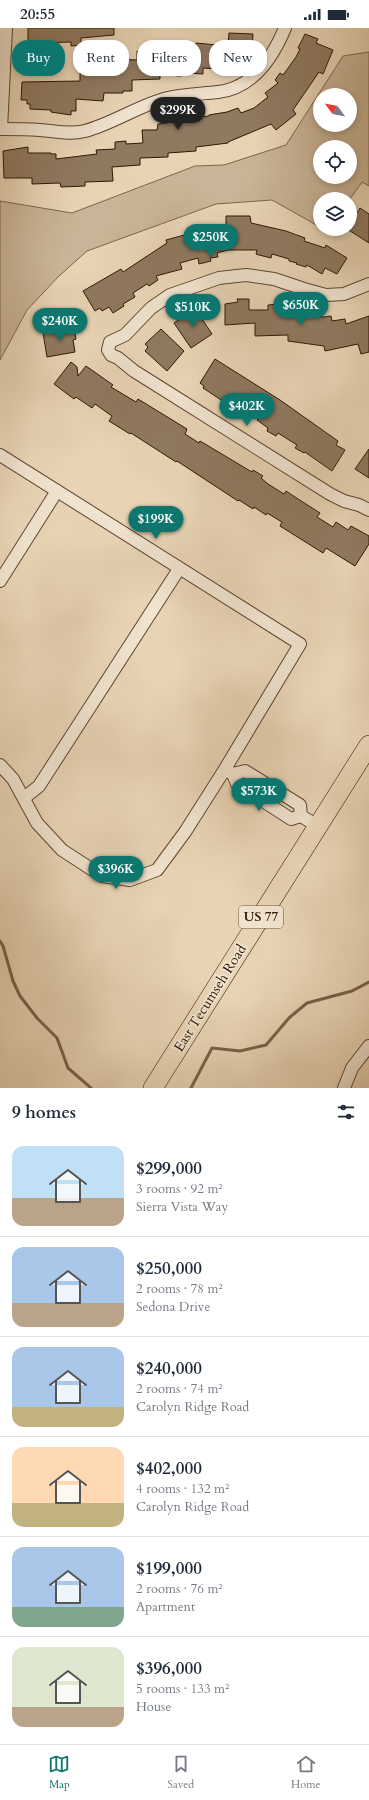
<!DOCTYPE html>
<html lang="en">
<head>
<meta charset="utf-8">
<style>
  body { margin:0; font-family:Cardo,serif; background:#f6f6f7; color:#1f2937; height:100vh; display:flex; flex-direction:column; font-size:15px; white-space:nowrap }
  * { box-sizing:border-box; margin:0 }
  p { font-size:13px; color:#747a83 }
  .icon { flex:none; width:22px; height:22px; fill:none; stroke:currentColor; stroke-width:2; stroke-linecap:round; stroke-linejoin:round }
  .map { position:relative; height:1060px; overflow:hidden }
  .side { display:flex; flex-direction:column; background:#fff; flex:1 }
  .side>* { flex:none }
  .top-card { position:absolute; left:12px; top:12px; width:345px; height:36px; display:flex; gap:8px }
  .needle { width:26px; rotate:302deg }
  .fabs { position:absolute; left:313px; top:60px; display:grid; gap:8px }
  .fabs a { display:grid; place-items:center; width:44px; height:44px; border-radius:50%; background:#fff; box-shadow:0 2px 6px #0003; font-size:20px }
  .price { position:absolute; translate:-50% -34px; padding:0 9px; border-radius:14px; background:#0f766e; color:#fff; font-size:13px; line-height:26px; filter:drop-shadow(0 1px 2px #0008) }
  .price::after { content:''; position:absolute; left:50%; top:24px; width:12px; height:9px; margin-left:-6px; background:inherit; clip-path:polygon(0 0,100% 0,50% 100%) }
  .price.current { background:#222; color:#fff }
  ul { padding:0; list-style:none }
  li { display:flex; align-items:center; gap:12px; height:100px; padding:0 12px }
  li+li { border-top:1px solid #e0e1e3 }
  li span { display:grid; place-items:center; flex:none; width:112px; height:80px; border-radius:12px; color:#555 }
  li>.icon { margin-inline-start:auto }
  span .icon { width:48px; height:48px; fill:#fffc; stroke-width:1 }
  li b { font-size:17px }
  h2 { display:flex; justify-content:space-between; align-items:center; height:48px; padding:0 12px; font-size:17px }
  .chip { padding:0 14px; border-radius:16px; background:#fff; box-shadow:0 2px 6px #0003; font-size:14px; line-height:36px }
  .chip.current { background:#0f766e; color:#fff }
  .status { display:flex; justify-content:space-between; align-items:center; height:28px; padding:0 20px; background:#fff; direction:ltr }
  .status svg { height:11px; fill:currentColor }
  .dock { display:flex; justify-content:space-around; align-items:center; height:56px; border-top:1px solid #e0e1e3; background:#fff; font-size:11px; color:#747a83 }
  .dock a { display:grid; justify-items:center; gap:2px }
  .dock .current { color:#0f766e }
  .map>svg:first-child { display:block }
  .green { fill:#c9b497; stroke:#7c664d; fill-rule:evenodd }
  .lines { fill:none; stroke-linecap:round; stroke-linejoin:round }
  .stream { stroke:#786249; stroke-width:3 }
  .building { fill:#8f7960; stroke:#2f1703 }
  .minor-casing { stroke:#5d4630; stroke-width:14 }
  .primary-casing { stroke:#2f1703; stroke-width:20 }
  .minor { stroke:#f0e3cf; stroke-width:12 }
  .primary { stroke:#e8d4b5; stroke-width:19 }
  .labels { text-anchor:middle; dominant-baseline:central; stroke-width:3.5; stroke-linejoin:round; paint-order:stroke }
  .shield { fill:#f0e3cf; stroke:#695440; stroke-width:1 }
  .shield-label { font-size:13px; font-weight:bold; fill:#2f1703 }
  .street-label { font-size:14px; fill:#2f1703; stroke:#f0e3cf }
</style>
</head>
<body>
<div class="status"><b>20:55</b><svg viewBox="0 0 49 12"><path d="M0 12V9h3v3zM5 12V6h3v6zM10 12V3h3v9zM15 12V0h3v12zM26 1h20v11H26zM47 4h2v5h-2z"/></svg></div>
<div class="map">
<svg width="369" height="1060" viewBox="0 0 369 1060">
  <rect width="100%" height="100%" fill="#e8d4b5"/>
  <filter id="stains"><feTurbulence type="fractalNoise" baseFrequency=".005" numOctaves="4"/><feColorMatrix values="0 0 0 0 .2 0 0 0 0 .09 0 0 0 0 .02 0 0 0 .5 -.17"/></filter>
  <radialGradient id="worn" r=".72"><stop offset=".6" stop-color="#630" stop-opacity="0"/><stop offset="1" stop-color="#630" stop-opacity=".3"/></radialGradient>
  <path class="green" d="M 369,24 L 369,158 L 362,154 L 350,171 L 320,171 L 320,199 L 272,172 L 216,176 L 87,223 L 59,248 L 27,282 L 0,332 L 0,173 L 72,185 L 195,138 L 224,137 L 286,117 L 343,28 ZM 320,67 L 350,67 L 350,97 L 320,97 ZM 320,119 L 350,119 L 350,149 L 320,149 Z"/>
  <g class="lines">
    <g class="stream">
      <path d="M 0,913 L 3,918 L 13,953 L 20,968 L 37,990 L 57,1010 L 68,1040 L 91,1060"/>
      <path d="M 191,1060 L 212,1020 L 240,1023 L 266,1017 L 289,990 L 307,975 L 352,963 L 369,954"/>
    </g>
  </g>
  <g class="building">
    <path d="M 28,0 L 114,0 L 114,7 L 81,10 L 81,17 L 71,18 L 71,14 L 40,15 L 40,13 L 28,14 Z"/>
    <path d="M 229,5 L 253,6 L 252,28 L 247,28 L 246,33 L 218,32 L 217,41 L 203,40 L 203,46 L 188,45 L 188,47 L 179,48 L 160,46 L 160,51 L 132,52 L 132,63 L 123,63 L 123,65 L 104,65 L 103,73 L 76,71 L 76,83 L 71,83 L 71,87 L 51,84 L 51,82 L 30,81 L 30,76 L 27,76 L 27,72 L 21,72 L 22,54 L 80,53 L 80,45 L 108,45 L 108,31 L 137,32 L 137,23 L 166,24 L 166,21 L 177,22 L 178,16 L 196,18 L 196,15 L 228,18 Z"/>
    <path d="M 305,6 L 318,11 L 316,15 L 333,22 L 323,46 L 319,44 L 293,82 L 296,86 L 276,102 L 271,96 L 228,114 L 228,115 L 196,119 L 196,123 L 168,125 L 168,129 L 140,130 L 140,137 L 112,139 L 113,153 L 85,154 L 85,158 L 61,159 L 60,155 L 32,156 L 32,150 L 4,150 L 3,123 L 28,119 L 28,125 L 51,125 L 51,126 L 56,126 L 56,131 L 97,126 L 96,122 L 115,121 L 115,114 L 126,113 L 126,116 L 143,115 L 142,102 L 157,102 L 158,96 L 179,93 L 179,91 L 209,88 L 209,87 L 227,84 L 238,80 L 241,85 L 254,80 L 268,69 L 265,65 L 278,55 L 275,52 L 280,45 L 283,47 L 296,29 L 300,21 L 298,20 Z"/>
    <path d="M 360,180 L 369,186 L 369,215 L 347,201 L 350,201 L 350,196 Z"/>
    <path d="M 226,188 L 250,188 L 251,195 L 286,203 L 305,210 L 304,213 L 325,220 L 326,217 L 347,230 L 337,246 L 325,240 L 322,246 L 307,237 L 306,239 L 296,236 L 297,235 L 289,233 L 289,231 L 272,226 L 271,230 L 259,227 L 256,226 L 257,222 L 228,222 L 217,225 L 218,229 L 210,230 L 211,233 L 199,236 L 198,230 L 180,235 L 182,241 L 156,248 L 158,252 L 149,258 L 147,256 L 133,265 L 135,269 L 123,276 L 124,278 L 113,285 L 109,279 L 102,283 L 100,280 L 95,283 L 83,263 L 121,241 L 123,244 L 167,215 L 166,212 L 188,206 L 188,208 L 226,201 Z"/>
    <path d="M 237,271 L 249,271 L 249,282 L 268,282 L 268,277 L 279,276 L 281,281 L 306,285 L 305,287 L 324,289 L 331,288 L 332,293 L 345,291 L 346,296 L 369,288 L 369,324 L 361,326 L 358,316 L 325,323 L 324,318 L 288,313 L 288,307 L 255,308 L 255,295 L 225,297 L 225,276 L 238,274 Z"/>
    <path d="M 200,280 L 205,288 L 202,291 L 212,306 L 191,320 L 174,295 L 195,281 L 196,282 Z"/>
    <path d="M 74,300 L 76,311 L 73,312 L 75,324 L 47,329 L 43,305 Z"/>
    <path d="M 161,301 L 184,323 L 167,343 L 145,323 L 148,319 L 145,316 Z"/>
    <path d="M 215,331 L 280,372 L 338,413 L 336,417 L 345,422 L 332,443 L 305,424 L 304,425 L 295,420 L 297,417 L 278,405 L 276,408 L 267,403 L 268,400 L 257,392 L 259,390 L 238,376 L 235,381 L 203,360 L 204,358 L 200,355 Z"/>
    <path d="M 71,334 L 77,339 L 78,348 L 86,338 L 113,357 L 111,359 L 136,374 L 138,371 L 187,401 L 185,406 L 199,415 L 200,413 L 252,444 L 253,442 L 263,448 L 261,450 L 268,456 L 284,466 L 286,463 L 295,469 L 320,485 L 317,489 L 333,499 L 336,494 L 348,502 L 351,498 L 369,508 L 369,516 L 355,538 L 326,520 L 323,525 L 280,498 L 282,494 L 267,485 L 266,487 L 254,479 L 253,481 L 239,472 L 238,473 L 177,433 L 176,434 L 131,405 L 130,406 L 109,393 L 112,388 L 95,376 L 92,380 L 76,369 L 74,371 L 54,356 Z"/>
    <path d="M 369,421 L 369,450 L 355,441 Z"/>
  </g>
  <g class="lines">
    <defs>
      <g id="minor">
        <path d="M 0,101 C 13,101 27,101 40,102 C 55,103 69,107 85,103 C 112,96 136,79 164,71 C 181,66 200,66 218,64 C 253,60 273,29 285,0"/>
        <path d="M 1,101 L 6,0"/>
        <path d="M 369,256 L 344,266 L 326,267 L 304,261 L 274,251 L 246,247 L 219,250 L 170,267 L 151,280 L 125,307 L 110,314 L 108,322 L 111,327 L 118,330 L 134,343 L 330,466 L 344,473 L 359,477 L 369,482"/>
        <path d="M 0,427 L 300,616 L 225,741 L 185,804 L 157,842 L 130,852 L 102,848 L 62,822 L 37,795 L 13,751 L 0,737"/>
        <path d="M 0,553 L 57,463"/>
        <path d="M 226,742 L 233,746 L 237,756 L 291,791 L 301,788"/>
        <path d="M 233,746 L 245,743 L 300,777 L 301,788 L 318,798"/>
        <path d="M 24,770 L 39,758 L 179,541"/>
        <path d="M 344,1060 L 352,1040 L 369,1018"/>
      </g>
      <path id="primary" d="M 153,1060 L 369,717"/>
    </defs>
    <use href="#minor" class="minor-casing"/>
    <use href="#primary" class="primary-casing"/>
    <use href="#minor" class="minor"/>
    <use href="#primary" class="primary"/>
  </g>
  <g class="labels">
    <rect class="shield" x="239" y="878" width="44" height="22" rx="3"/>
    <g class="shield-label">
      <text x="261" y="889">US 77</text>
    </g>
    <g class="street-label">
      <text transform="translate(210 970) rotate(-58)">East Tecumseh Road</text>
    </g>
  </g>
  <rect width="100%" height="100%" filter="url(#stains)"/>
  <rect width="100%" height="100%" fill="url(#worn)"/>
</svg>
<div class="fabs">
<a><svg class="needle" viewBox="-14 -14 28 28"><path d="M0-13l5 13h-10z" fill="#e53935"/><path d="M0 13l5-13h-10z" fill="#747a83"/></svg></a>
<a><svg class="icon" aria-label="locate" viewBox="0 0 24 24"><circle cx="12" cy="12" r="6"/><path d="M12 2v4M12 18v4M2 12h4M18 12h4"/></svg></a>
<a><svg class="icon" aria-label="layers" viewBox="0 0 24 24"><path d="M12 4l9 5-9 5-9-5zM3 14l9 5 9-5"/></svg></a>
</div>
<b class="price current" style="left:178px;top:103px">$299K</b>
<b class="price" style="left:211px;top:230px">$250K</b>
<b class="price" style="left:301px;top:298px">$650K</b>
<b class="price" style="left:193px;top:300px">$510K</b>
<b class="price" style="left:60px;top:314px">$240K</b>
<b class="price" style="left:247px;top:399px">$402K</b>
<b class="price" style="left:156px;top:512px">$199K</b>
<b class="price" style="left:259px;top:784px">$573K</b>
<b class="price" style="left:116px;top:862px">$396K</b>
<div class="top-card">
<a class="chip current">Buy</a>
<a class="chip">Rent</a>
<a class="chip">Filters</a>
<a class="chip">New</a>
</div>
</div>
<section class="side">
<h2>9 homes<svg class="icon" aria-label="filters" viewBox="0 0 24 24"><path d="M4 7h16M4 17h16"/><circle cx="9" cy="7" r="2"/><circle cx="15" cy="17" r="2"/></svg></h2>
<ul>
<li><span style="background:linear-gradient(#bfe0f5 65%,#b9a48a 0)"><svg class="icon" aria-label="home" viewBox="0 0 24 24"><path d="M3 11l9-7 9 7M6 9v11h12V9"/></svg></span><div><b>$299,000</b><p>3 rooms · 92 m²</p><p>Sierra Vista Way</p></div></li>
<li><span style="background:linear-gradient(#a9c7e8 70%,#b9a48a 0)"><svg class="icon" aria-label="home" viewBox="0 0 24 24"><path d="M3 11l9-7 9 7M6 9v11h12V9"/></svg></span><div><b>$250,000</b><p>2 rooms · 78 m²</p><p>Sedona Drive</p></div></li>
<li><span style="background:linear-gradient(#a9c7e8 75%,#c2b280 0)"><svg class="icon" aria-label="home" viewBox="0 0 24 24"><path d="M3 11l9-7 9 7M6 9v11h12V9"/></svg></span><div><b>$240,000</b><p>2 rooms · 74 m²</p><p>Carolyn Ridge Road</p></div></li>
<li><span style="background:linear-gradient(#ffd9b3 70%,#c2b280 0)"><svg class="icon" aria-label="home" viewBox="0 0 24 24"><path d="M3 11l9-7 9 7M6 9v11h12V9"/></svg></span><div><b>$402,000</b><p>4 rooms · 132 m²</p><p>Carolyn Ridge Road</p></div></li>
<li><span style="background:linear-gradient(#a9c7e8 75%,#7fa58c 0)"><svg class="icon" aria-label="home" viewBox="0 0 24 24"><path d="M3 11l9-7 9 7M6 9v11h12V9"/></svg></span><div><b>$199,000</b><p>2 rooms · 76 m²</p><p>Apartment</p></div></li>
<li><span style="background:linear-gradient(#dfe7d0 75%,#b9a48a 0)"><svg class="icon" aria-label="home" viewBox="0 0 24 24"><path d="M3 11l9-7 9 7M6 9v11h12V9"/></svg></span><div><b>$396,000</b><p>5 rooms · 133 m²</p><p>House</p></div></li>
</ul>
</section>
<nav class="dock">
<a class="current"><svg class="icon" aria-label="map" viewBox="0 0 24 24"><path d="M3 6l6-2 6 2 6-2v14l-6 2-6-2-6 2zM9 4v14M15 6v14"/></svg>Map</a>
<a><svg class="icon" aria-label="saved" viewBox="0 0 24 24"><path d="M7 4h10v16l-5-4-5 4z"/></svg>Saved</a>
<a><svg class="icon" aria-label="home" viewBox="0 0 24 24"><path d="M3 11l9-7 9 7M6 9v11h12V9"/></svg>Home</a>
</nav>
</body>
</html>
